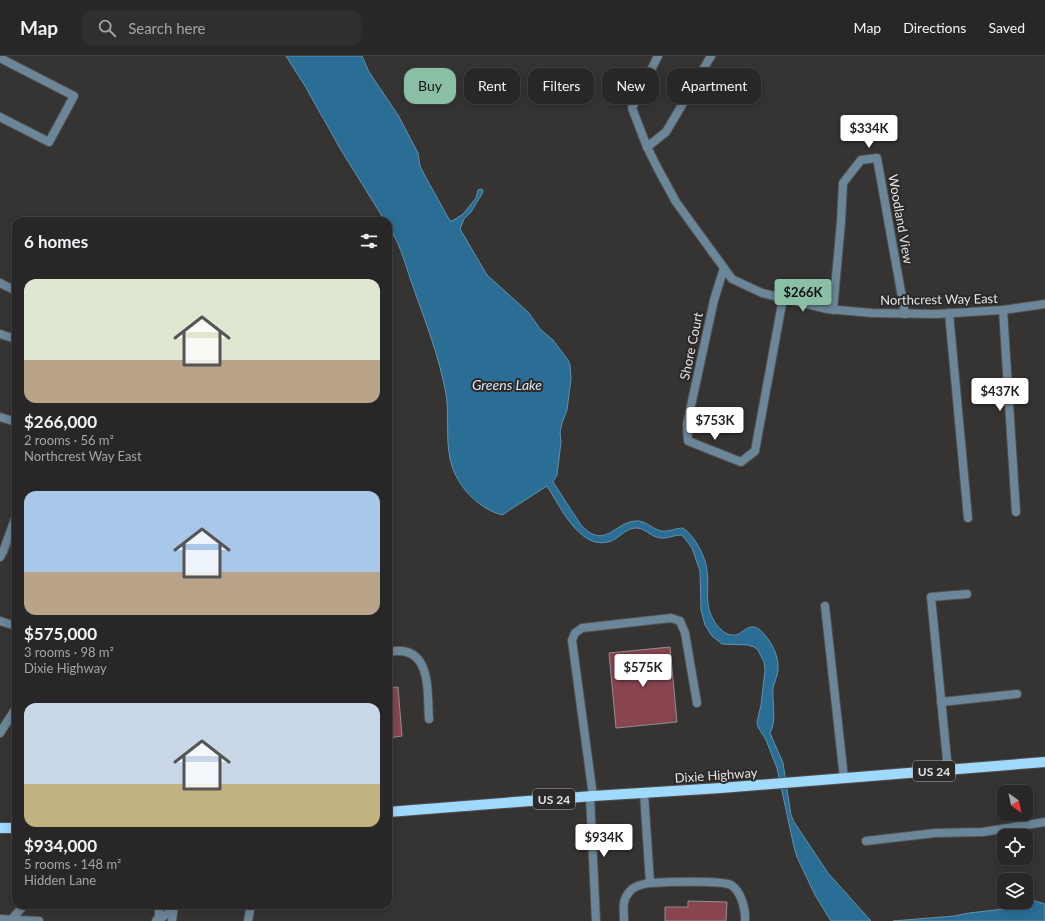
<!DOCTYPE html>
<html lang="en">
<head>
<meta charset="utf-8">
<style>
  body { margin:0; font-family:Lato,sans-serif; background:#302e2e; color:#f1f3f6; height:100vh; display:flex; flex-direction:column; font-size:15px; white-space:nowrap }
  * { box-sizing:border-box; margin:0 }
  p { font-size:13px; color:#a5a5a7 }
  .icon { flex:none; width:22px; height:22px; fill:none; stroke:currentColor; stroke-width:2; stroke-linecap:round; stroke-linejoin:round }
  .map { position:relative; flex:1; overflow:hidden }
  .details { position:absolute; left:12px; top:161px; width:380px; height:692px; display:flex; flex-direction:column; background:#282626; border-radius:12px; box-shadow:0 2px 10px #0003,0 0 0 1px #444343 }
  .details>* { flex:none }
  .hud { position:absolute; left:404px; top:12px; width:380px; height:36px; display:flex; gap:8px }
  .needle { width:26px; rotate:147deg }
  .controls { position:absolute; left:997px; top:729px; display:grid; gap:8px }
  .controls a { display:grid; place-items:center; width:36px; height:36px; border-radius:8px; background:#282626; box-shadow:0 2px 10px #0003,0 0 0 1px #444343; font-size:20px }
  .price { position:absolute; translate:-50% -34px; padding:0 9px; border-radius:4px; background:#fff; color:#222; font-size:13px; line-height:26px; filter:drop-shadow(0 1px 2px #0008) }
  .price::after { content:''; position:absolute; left:50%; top:24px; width:12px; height:9px; margin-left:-6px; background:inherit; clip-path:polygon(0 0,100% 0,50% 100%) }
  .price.selected { background:#8abfa5; color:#111 }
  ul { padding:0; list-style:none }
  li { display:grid; align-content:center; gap:8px; height:212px; padding:0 12px }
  li span { display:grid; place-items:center; height:124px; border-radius:12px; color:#555 }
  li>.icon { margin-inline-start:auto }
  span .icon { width:72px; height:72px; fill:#fffc; stroke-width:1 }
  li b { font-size:17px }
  h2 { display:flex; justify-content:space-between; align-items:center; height:48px; padding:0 12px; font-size:17px }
  .tag { padding:0 14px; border-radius:12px; background:#282626; box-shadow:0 2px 10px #0003,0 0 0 1px #444343; font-size:14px; line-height:36px }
  .tag.selected { background:#8abfa5; color:#111 }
  header { display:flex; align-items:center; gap:24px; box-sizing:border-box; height:56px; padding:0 20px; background:#282626; border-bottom:1px solid #444343 }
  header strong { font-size:19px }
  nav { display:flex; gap:22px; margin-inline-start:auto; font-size:14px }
  .search { width:280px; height:36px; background:#302e2e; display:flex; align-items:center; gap:10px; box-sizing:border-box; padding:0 14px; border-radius:12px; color:#a5a5a7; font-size:15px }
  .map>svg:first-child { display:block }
  .water { fill:#2a6e95; stroke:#6291ac }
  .building { fill:#88454f; stroke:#938f90 }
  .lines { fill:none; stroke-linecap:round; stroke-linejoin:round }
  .lane-casing { stroke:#524f4f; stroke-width:10 }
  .street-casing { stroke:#524f4f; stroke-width:10 }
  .primary-casing { stroke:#524f4f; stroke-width:12 }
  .lane { stroke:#6b8698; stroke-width:8 }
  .street { stroke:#6b8698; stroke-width:8 }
  .primary { stroke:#a0d9fe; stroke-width:10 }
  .labels { text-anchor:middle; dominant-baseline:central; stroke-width:4; stroke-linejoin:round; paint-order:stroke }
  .shield { fill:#2c2929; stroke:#aeabab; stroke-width:1 }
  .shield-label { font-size:12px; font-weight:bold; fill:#e5e3e3 }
  .street-label { font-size:13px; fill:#e5e3e3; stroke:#2c2929 }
  .water-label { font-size:14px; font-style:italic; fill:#d6e7f3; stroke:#2c2929 }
</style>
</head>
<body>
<header>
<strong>Map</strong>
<div class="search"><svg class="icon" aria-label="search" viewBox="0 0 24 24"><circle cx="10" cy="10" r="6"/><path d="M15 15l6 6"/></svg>Search here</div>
<nav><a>Map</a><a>Directions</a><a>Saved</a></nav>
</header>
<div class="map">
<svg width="1045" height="865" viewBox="0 0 1045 865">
  <rect width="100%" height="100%" fill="#363333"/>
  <g class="water">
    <path d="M 286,0 L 362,0 L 369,16 L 398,59 L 418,97 L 420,110 L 425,120 L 450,165 L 452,165 L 463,158 L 476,142 L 478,134 L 482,133 L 483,135 L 482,138 L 471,156 L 464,163 L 460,173 L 487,219 L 528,256 L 541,274 L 553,284 L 568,304 L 570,309 L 571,323 L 567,354 L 562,367 L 560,376 L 561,386 L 557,419 L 553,426 L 581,469 C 605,495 614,466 636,465 C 646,464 653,474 662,475 C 668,476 677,472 683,472 C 695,480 706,501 707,515 C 709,528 706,541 709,553 C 712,564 722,581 736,579 C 741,578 746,571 752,571 C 757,570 761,575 764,578 C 773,588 779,601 778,615 C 777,621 774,627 773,632 C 772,646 777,666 770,677 L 783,707 L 791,759 L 794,766 L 828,817 L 871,865 L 831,865 L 815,839 L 797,801 L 794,791 L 777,712 L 766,684 L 758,671 L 757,666 L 761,649 L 765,614 L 764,606 L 758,594 L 754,591 L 748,589 L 722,588 L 712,580 L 705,569 L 701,554 L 700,515 L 692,492 L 683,480 L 681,479 C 674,479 667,483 660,482 C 651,481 644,471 635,472 C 624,473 618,484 608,486 C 579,493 560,450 547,430 L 502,459 C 480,453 461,434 453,413 C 444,389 450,362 446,338 C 439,299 424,262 411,225 C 404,204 400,188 388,169 L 388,165 L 385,165 L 341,94 L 305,30 Z"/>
    <path d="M 1029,843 L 1045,848 L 1045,865 L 893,865 L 954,860 L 969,857 L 1021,851 Z"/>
  </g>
  <g class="building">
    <path d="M 670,591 L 677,666 L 616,672 L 609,597 Z"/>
    <path d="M 398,631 L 402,680 L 388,682 L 388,632 Z"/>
    <path d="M 688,845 L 727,846 L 726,865 L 665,865 L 665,851 L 688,851 Z"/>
  </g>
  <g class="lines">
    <defs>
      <g id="lane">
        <path d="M 0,2 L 74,40 L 49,86 L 0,61"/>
        <path d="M 0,227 L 16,235"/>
        <path d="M 949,257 L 968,462"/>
        <path d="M 0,361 L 16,366"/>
        <path d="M 0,501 L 3,496 L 16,460"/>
        <path d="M 825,550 L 844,722"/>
        <path d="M 0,565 L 16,570"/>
        <path d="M 388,596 C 432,587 427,634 429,663"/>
        <path d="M 941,646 L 1017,638"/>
        <path d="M 0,677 L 16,652"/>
        <path d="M 948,714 L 931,541 L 967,538"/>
        <path d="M 644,737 L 650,827"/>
        <path d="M 593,740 L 572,584 L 575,577 L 582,572 L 671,562 L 680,565 L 685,577 L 697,647"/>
        <path d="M 866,785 L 935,777 L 983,776 L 1045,766"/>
        <path d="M 0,863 L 39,865"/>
        <path d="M 11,864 L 24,849"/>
        <path d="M 156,865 L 159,861 L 159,852 L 157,849"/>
        <path d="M 158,865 L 174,852"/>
        <path d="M 172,865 L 174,850"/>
        <path d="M 624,865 C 624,851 621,845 631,834 C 635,830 646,827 651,827 C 665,826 721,824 731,829 C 741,835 746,854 745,865"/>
      </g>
      <g id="street">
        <path d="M 658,0 L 632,52 L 647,91 L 658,113 L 676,146 L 732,223 L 762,237 L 827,253 L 872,257 L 936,258 L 1003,254 L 1045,248"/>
        <path d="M 647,91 L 666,76 L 711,0"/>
        <path d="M 724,212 L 714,244 L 687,368 L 688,385 L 741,406 L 755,395 L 783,242"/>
        <path d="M 833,254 L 841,166 L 843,127 L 861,104 L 877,102 L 905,258"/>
        <path d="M 1003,254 L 1016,456"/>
        <path d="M 0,278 L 16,283"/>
        <path d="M 590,740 L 596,865"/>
        <path d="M 248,865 L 251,849"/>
      </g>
      <g id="primary">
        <path d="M 388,756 L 593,740 L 721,732 L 1045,706"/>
        <path d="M 0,772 L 16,772"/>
      </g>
    </defs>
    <use href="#lane" class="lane-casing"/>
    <use href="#street" class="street-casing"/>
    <use href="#primary" class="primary-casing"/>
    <use href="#lane" class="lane"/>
    <use href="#street" class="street"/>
    <use href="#primary" class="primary"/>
  </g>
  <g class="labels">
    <g class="shield">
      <rect x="913" y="705" width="42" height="20" rx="3"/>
      <rect x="533" y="733" width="42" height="20" rx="3"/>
    </g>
    <g class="shield-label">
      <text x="934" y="715">US 24</text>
      <text x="554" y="743">US 24</text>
    </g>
    <g class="street-label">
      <text transform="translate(901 163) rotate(80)">Woodland View</text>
      <text transform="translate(939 243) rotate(-1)">Northcrest Way East</text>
      <text transform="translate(691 290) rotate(-78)">Shore Court</text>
      <text transform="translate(716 719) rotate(-4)">Dixie Highway</text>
    </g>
    <g class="water-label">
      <text x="507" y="328">Greens Lake</text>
    </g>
  </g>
</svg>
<div class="controls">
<a><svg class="needle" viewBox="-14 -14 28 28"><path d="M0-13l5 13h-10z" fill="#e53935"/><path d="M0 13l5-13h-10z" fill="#a5a5a7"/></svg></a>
<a><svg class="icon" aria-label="locate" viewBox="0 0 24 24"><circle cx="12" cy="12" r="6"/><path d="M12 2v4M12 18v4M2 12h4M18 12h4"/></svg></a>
<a><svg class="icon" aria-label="layers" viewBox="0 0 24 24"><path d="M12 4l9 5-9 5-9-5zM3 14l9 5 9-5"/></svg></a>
</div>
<b class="price" style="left:869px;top:93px">$334K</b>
<b class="price selected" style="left:803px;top:257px">$266K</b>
<b class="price" style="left:1000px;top:356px">$437K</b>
<b class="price" style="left:715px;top:385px">$753K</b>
<b class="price" style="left:643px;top:632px">$575K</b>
<b class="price" style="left:604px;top:802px">$934K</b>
<div class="hud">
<a class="tag selected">Buy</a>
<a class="tag">Rent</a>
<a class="tag">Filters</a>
<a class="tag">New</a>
<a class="tag">Apartment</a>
</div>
<section class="details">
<h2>6 homes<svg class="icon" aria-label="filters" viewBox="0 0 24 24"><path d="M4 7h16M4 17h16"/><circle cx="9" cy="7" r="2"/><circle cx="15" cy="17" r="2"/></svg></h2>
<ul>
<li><span style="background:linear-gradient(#dfe7d0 65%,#b9a48a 0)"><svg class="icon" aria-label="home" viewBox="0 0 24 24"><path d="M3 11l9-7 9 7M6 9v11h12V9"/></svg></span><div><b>$266,000</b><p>2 rooms · 56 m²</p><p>Northcrest Way East</p></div></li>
<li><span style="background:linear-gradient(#a9c7e8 65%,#b9a48a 0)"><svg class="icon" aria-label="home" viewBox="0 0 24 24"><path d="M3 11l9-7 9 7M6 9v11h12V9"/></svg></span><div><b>$575,000</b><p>3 rooms · 98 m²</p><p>Dixie Highway</p></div></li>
<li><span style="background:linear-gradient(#c9d6e8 65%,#c2b280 0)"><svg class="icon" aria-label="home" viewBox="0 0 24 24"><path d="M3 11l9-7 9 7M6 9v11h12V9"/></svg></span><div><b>$934,000</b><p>5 rooms · 148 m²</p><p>Hidden Lane</p></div></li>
</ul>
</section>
</div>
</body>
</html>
